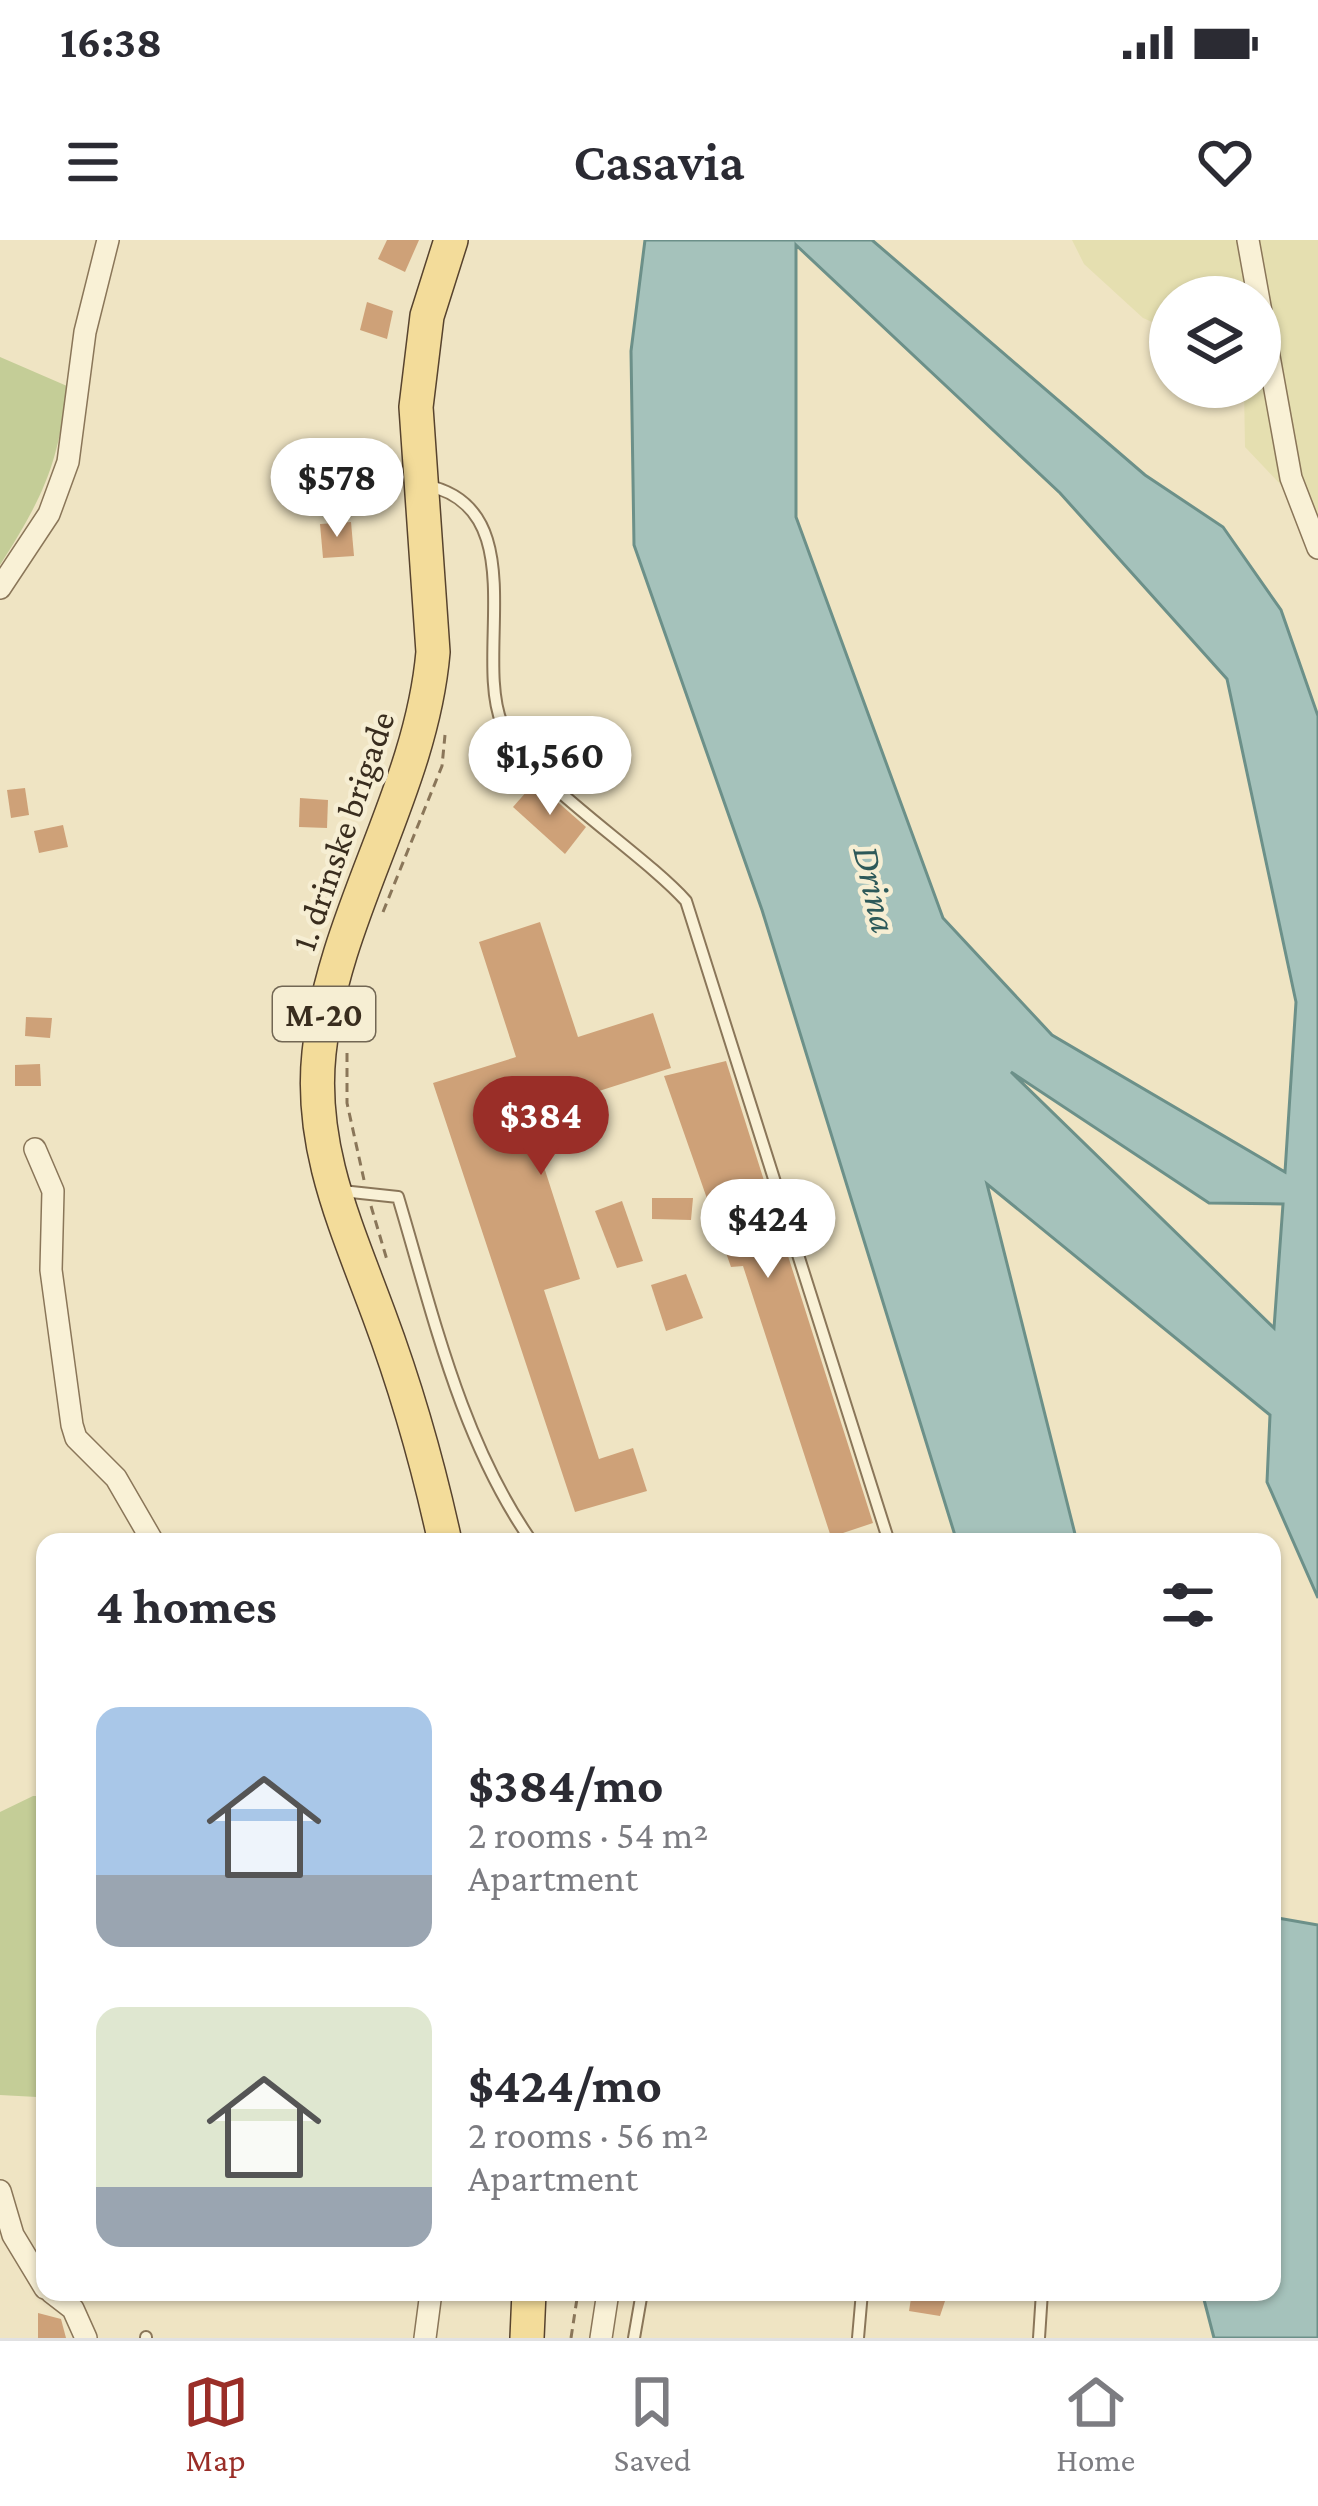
<!DOCTYPE html>
<html lang="en">
<head>
<meta charset="utf-8">
<style>
  body { margin:0; font-family:"Crimson Pro",serif; background:#f7f7f7; color:#2b2b33; height:100vh; display:flex; flex-direction:column; font-size:45px; white-space:nowrap }
  * { box-sizing:border-box; margin:0 }
  p { font-size:39px; color:#7c7c81 }
  .icon { flex:none; width:66px; height:66px; fill:none; stroke:currentColor; stroke-width:2; stroke-linecap:round; stroke-linejoin:round }
  .map { position:relative; flex:1; overflow:hidden }
  .panel { position:absolute; left:36px; top:1293px; width:1245px; height:768px; display:flex; flex-direction:column; background:#fff; border-radius:24px; box-shadow:0 3px 9px #0004 }
  .panel>* { flex:none }
  .tools { position:absolute; left:1149px; top:36px; display:grid; gap:24px }
  .tools a { display:grid; place-items:center; width:132px; height:132px; border-radius:50%; background:#fff; box-shadow:0 3px 9px #0004; font-size:60px }
  .price { position:absolute; translate:-50% -102px; padding:0 27px; border-radius:42px; background:#fff; color:#222; font-size:39px; line-height:78px; filter:drop-shadow(0 3px 6px #0008) }
  .price::after { content:''; position:absolute; left:50%; top:72px; width:36px; height:27px; margin-left:-18px; background:inherit; clip-path:polygon(0 0,100% 0,50% 100%) }
  .price.on { background:#9a2e28; color:#fff }
  ul { padding:0; list-style:none }
  li { display:flex; align-items:center; gap:36px; height:300px; padding:0 60px }
  li span { display:grid; place-items:center; flex:none; width:336px; height:240px; border-radius:24px; color:#555 }
  li>.icon { margin-inline-start:auto }
  span .icon { width:144px; height:144px; fill:#fffc; stroke-width:1 }
  li b { font-size:51px }
  h2 { display:flex; justify-content:space-between; align-items:center; height:144px; padding:0 60px; font-size:51px }
  .status { display:flex; justify-content:space-between; align-items:center; height:84px; padding:0 60px; background:#fff; direction:ltr }
  .status svg { height:33px; fill:currentColor }
  header { display:flex; justify-content:space-between; align-items:center; height:156px; padding:0 60px; background:#fff; font-size:54px; font-weight:600 }
  .tab-bar { display:flex; justify-content:space-around; align-items:center; height:168px; border-top:3px solid #e1e1e2; background:#fff; font-size:33px; color:#7c7c81 }
  .tab-bar a { display:grid; justify-items:center; gap:6px }
  .tab-bar .on { color:#9a2e28 }
  .map>svg:first-child { display:block }
  .farmland { fill:#e5dfb0 }
  .green { fill:#c4cd97 }
  .water { fill:#a5c2bb; stroke:#6c9089; stroke-width:3; fill-rule:evenodd }
  .building { fill:#cea178 }
  .lines { fill:none; stroke-linecap:round; stroke-linejoin:round }
  .service-casing { stroke:#8a7659; stroke-width:14 }
  .minor-casing { stroke:#8a7659; stroke-width:24 }
  .primary-casing { stroke:#57432e; stroke-width:36 }
  .path { stroke:#8a7659; stroke-width:3; stroke-dasharray:9 6; stroke-linecap:butt }
  .service { stroke:#f9f1d6; stroke-width:10 }
  .minor { stroke:#f9f1d6; stroke-width:21 }
  .primary { stroke:#f3dc9a; stroke-width:33 }
  .labels { text-anchor:middle; dominant-baseline:central; stroke-width:9; stroke-linejoin:round; paint-order:stroke }
  .shield { fill:#f6eed3; stroke:#726754; stroke-width:3 }
  .shield-label { font-size:33px; font-weight:bold; fill:#392d1e }
  .street-label { font-size:36px; fill:#392d1e; stroke:#f6eed3 }
  .water-label { font-size:39px; font-style:italic; fill:#2d5959; stroke:#f6eed3 }
</style>
</head>
<body>
<div class="status"><b>16:38</b><svg viewBox="0 0 49 12"><path d="M0 12V9h3v3zM5 12V6h3v6zM10 12V3h3v9zM15 12V0h3v12zM26 1h20v11H26zM47 4h2v5h-2z"/></svg></div>
<header><svg class="icon" aria-label="menu" viewBox="0 0 24 24"><path d="M4 6h16M4 12h16M4 18h16"/></svg>Casavia<svg class="icon" aria-label="heart" viewBox="0 0 24 24"><path d="M12 20l-8-8c-3-5 5-10 8-4 3-6 11-1 8 4z"/></svg></header>
<div class="map">
<svg width="1318" height="2098" viewBox="0 0 1318 2098">
  <rect width="100%" height="100%" fill="#efe4c3"/>
  <path class="farmland" d="M 1072,0 L 1318,0 L 1318,284 L 1245,207 L 1244,147 L 1260,147 L 1260,57 L 1170,57 L 1170,90 L 1143,78 L 1084,24 Z"/>
  <g class="green">
    <path d="M 0,117 L 67,146 C 59,224 42,259 0,325 Z"/>
    <path d="M 33,1556 L 45,1556 L 45,1865 L 37,1857 L 0,1855 L 0,1572 Z"/>
  </g>
  <g class="water">
    <path d="M 645,0 L 872,0 L 1145,235 L 1223,287 L 1281,370 L 1318,476 L 1318,1358 L 1267,1242 L 1270,1175 L 987,944 L 1077,1302 L 957,1302 L 762,670 L 634,305 L 631,111 ZM 796,5 L 1060,253 L 1227,439 L 1296,762 L 1285,932 L 1052,795 L 943,678 L 796,277 ZM 1011,832 L 1209,963 L 1283,964 L 1274,1088 Z"/>
    <path d="M 1272,1677 L 1318,1685 L 1318,2098 L 1214,2098 L 1202,2052 L 1272,2052 Z"/>
  </g>
  <g class="building">
    <path d="M 387,0 L 419,0 L 405,32 L 378,19 Z"/>
    <path d="M 367,62 L 393,71 L 387,99 L 360,90 Z"/>
    <path d="M 351,282 L 354,316 L 323,318 L 320,284 Z"/>
    <path d="M 535,542 L 586,587 L 565,614 L 513,567 Z"/>
    <path d="M 25,548 L 29,575 L 11,578 L 7,550 Z"/>
    <path d="M 300,558 L 328,560 L 327,588 L 299,587 Z"/>
    <path d="M 63,585 L 68,607 L 39,613 L 34,591 Z"/>
    <path d="M 540,682 L 578,797 L 653,773 L 671,828 L 527,874 L 580,1039 L 544,1050 L 599,1219 L 633,1208 L 647,1251 L 575,1272 L 433,843 L 516,817 L 479,702 Z"/>
    <path d="M 26,777 L 52,778 L 50,798 L 25,796 Z"/>
    <path d="M 726,821 L 873,1283 L 831,1297 L 743,1026 L 731,1027 L 664,836 Z"/>
    <path d="M 40,824 L 41,846 L 15,846 L 15,825 Z"/>
    <path d="M 652,958 L 693,958 L 691,980 L 652,979 Z"/>
    <path d="M 622,961 L 643,1021 L 617,1028 L 595,971 Z"/>
    <path d="M 686,1034 L 703,1078 L 666,1091 L 651,1045 Z"/>
    <path d="M 912,2052 L 948,2052 L 940,2076 L 909,2071 Z"/>
    <path d="M 38,2073 L 61,2079 L 66,2098 L 38,2098 Z"/>
  </g>
  <g class="lines">
    <defs>
      <g id="service">
        <path d="M 425,245 C 535,267 473,413 502,484 C 522,536 641,611 686,661 L 889,1302"/>
        <path d="M 342,951 L 398,957 C 433,1074 461,1201 532,1302"/>
        <path d="M 146,2098 L 146,2097"/>
        <path d="M 634,2098 L 642,2052"/>
        <path d="M 858,2098 L 862,2052"/>
        <path d="M 1039,2098 L 1042,2052"/>
      </g>
      <g id="minor">
        <path d="M 1248,0 L 1291,238 L 1318,308"/>
        <path d="M 0,348 L 49,274 L 68,222 L 85,92 L 108,0"/>
        <path d="M 35,909 L 53,951 L 51,1030 L 72,1185 L 76,1198 L 116,1238 L 153,1302"/>
        <path d="M 0,1951 L 13,1995 L 45,2048"/>
        <path d="M 51,2052 L 73,2069 L 86,2098"/>
        <path d="M 425,2098 L 431,2052"/>
        <path d="M 601,2098 L 608,2052"/>
      </g>
      <g id="primary">
        <path d="M 445,1302 C 428,1224 407,1150 379,1075 C 347,988 309,908 319,813 C 333,674 421,552 433,412 L 416,167 L 427,76 L 451,0"/>
        <path d="M 527,2098 L 529,2052"/>
      </g>
    </defs>
    <use href="#service" class="service-casing"/>
    <use href="#minor" class="minor-casing"/>
    <use href="#primary" class="primary-casing"/>
    <g class="path">
      <path d="M 383,672 L 442,526 L 445,495"/>
      <path d="M 347,813 L 347,863 L 364,940"/>
      <path d="M 371,966 L 387,1020"/>
      <path d="M 571,2098 L 578,2052"/>
    </g>
    <use href="#service" class="service"/>
    <use href="#minor" class="minor"/>
    <use href="#primary" class="primary"/>
  </g>
  <g class="labels">
    <rect class="shield" x="273" y="747" width="102" height="54" rx="9"/>
    <g class="shield-label">
      <text x="324" y="774">M-20</text>
    </g>
    <g class="street-label">
      <text transform="translate(343 591) rotate(-71)">1. drinske brigade</text>
    </g>
    <g class="water-label">
      <text transform="translate(876 649) rotate(77)">Drina</text>
    </g>
  </g>
</svg>
<div class="tools">
<a><svg class="icon" aria-label="layers" viewBox="0 0 24 24"><path d="M12 4l9 5-9 5-9-5zM3 14l9 5 9-5"/></svg></a>
</div>
<b class="price" style="left:337px;top:300px">$578</b>
<b class="price" style="left:550px;top:578px">$1,560</b>
<b class="price on" style="left:541px;top:938px">$384</b>
<b class="price" style="left:768px;top:1041px">$424</b>
<section class="panel">
<h2>4 homes<svg class="icon" aria-label="filters" viewBox="0 0 24 24"><path d="M4 7h16M4 17h16"/><circle cx="9" cy="7" r="2"/><circle cx="15" cy="17" r="2"/></svg></h2>
<ul>
<li><span style="background:linear-gradient(#a9c7e8 70%,#9aa5b1 0)"><svg class="icon" aria-label="home" viewBox="0 0 24 24"><path d="M3 11l9-7 9 7M6 9v11h12V9"/></svg></span><div><b>$384/mo</b><p>2 rooms · 54 m²</p><p>Apartment</p></div></li>
<li><span style="background:linear-gradient(#dfe7d0 75%,#9aa5b1 0)"><svg class="icon" aria-label="home" viewBox="0 0 24 24"><path d="M3 11l9-7 9 7M6 9v11h12V9"/></svg></span><div><b>$424/mo</b><p>2 rooms · 56 m²</p><p>Apartment</p></div></li>
</ul>
</section>
</div>
<nav class="tab-bar">
<a class="on"><svg class="icon" aria-label="map" viewBox="0 0 24 24"><path d="M3 6l6-2 6 2 6-2v14l-6 2-6-2-6 2zM9 4v14M15 6v14"/></svg>Map</a>
<a><svg class="icon" aria-label="saved" viewBox="0 0 24 24"><path d="M7 4h10v16l-5-4-5 4z"/></svg>Saved</a>
<a><svg class="icon" aria-label="home" viewBox="0 0 24 24"><path d="M3 11l9-7 9 7M6 9v11h12V9"/></svg>Home</a>
</nav>
</body>
</html>
